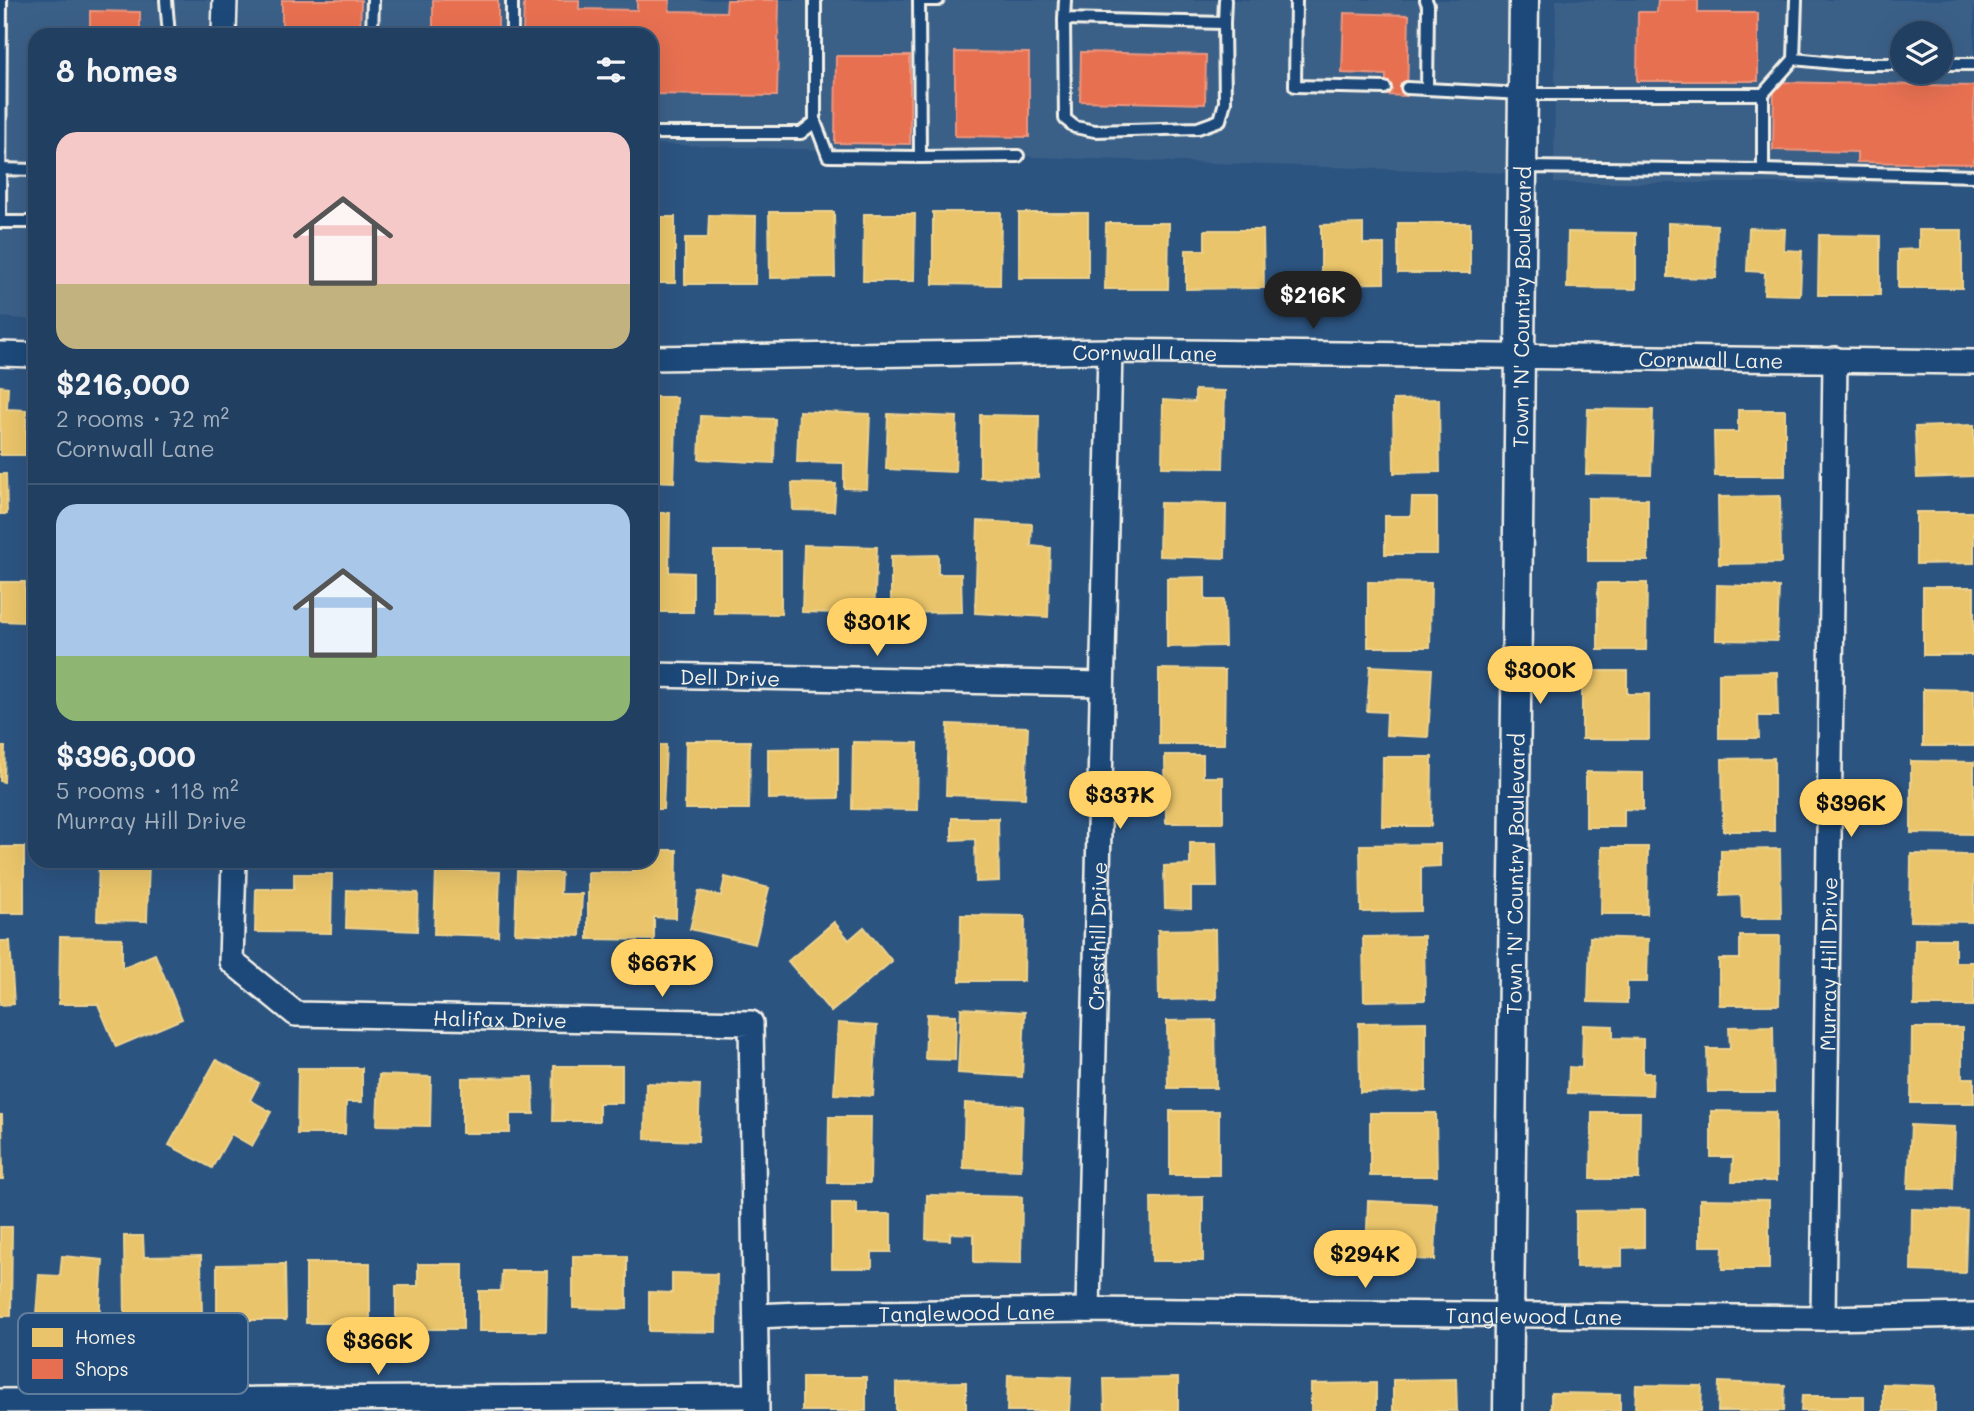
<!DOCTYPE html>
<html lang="en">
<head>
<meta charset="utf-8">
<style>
  body { margin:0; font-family:Mali,sans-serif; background:#294667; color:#f1f3f6; height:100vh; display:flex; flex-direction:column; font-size:26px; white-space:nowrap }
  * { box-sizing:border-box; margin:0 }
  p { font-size:23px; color:#a2afbd }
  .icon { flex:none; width:38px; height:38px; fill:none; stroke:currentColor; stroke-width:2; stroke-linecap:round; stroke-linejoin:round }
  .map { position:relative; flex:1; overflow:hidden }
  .side { position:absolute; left:28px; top:28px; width:630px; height:840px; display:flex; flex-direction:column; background:#213f61; border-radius:21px; box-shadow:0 7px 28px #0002,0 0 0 2px #3e5876 }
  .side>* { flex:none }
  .tools { position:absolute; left:1890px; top:21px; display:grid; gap:14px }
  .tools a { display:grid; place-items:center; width:63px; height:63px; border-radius:50%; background:#213f61; box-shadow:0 7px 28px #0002,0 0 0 2px #3e5876; font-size:35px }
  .price { position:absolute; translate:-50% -60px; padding:0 16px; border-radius:24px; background:#ffd166; color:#111; font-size:23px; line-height:46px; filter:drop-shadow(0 2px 4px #0008) }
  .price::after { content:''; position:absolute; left:50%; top:42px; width:21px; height:16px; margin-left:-10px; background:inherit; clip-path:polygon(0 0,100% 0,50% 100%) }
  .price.selected { background:#222; color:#fff }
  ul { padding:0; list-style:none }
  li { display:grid; align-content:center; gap:14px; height:371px; padding:0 28px }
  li+li { border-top:2px solid #3e5876 }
  li span { display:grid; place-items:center; height:217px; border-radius:21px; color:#555 }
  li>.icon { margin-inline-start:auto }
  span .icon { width:126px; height:126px; fill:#fffc; stroke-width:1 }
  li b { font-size:30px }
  h2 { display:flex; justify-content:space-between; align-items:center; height:84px; padding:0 28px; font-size:30px }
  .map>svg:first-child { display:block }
  .built { fill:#3b6088; fill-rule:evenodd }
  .homes { fill:#e9c46a; stroke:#ecd290; stroke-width:2 }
  .shops { fill:#e76f51; stroke:#eb967e; stroke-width:2 }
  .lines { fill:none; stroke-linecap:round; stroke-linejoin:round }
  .service-casing { stroke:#f4f1e8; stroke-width:16 }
  .minor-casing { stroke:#f4f1e8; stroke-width:28 }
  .tertiary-casing { stroke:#f4f1e8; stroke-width:33 }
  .service { stroke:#1f4a7a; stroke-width:10 }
  .minor { stroke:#1f4a7a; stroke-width:23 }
  .tertiary { stroke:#1f4a7a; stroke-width:28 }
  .labels { text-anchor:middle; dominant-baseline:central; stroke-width:7; stroke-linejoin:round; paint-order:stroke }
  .street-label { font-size:21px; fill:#f4f1e8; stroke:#1f4a7a }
  .key { fill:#1f4a7a; stroke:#5f7c9b; stroke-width:2 }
  .key-label { font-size:19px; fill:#f4f1e8 }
</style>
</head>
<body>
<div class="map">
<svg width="1974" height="1411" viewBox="0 0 1974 1411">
  <rect width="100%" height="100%" fill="#2c5481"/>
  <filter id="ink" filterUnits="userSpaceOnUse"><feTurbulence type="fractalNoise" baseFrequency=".0143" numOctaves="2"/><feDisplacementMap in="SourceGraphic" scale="14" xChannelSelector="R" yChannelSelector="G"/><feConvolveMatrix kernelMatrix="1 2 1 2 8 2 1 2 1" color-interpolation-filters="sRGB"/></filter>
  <g filter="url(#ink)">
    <g class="built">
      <path d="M 0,0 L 210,0 L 210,35 L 35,35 L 35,320 L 0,317 Z"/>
      <path d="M 240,0 L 1509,0 L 1507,173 L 651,144 L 651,35 L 239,35 Z"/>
      <path d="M 1556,0 L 1974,0 L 1974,183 L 1554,183 ZM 1902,33 L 1941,33 L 1941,72 L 1902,72 Z"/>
    </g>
    <g class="homes">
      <path d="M 769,212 L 834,212 L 835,277 L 770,278 Z"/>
      <path d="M 933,212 L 1001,212 L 1000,285 L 933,284 Z"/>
      <rect x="1019" y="213" width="69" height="65"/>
      <path d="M 864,214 L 915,214 L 914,281 L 863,281 Z"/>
      <path d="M 709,215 L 756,216 L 755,284 L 685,284 L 685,238 L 708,238 Z"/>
      <rect x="651" y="217" width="24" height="66"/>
      <path d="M 1106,223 L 1169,223 L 1168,289 L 1105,289 Z"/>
      <rect x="1398" y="223" width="72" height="50"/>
      <path d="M 1668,223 L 1717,225 L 1716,278 L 1668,277 Z"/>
      <path d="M 1363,224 L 1363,244 L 1384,244 L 1384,283 L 1321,284 L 1321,225 Z"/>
      <path d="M 1749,228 L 1785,229 L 1784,250 L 1802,251 L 1800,295 L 1764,294 L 1765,272 L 1747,271 Z"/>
      <path d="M 1205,230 L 1263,230 L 1264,288 L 1186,289 L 1186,250 L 1205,250 Z"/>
      <path d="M 1919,230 L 1962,230 L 1962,288 L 1898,288 L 1898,250 L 1919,249 Z"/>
      <path d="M 1568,232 L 1636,233 L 1636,289 L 1567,288 Z"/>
      <path d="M 1819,235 L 1880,236 L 1880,295 L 1818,295 Z"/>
      <path d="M 0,386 L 8,387 L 7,409 L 26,410 L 26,455 L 0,455 Z"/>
      <path d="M 1195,390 L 1225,391 L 1223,468 L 1162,467 L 1163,400 L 1195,402 Z"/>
      <path d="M 654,397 L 677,397 L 674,482 L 651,481 L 651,418 L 654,418 Z"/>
      <path d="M 1439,399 L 1440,472 L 1394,473 L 1393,400 Z"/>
      <path d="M 1588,409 L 1653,410 L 1651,475 L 1586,474 Z"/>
      <path d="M 1738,410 L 1785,410 L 1785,476 L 1715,476 L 1714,432 L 1738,432 Z"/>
      <path d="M 799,411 L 870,414 L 867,489 L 844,488 L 844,463 L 797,462 Z"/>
      <path d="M 888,414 L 957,417 L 955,472 L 886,469 Z"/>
      <path d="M 980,415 L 1039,416 L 1038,478 L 980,477 Z"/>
      <path d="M 701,416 L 775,419 L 774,463 L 699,459 Z"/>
      <path d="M 1974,425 L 1974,476 L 1917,478 L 1915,427 Z"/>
      <path d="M 0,474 L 6,474 L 7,514 L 0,514 Z"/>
      <path d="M 792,483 L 836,484 L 834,511 L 793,510 Z"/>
      <path d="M 1780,496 L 1781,563 L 1719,564 L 1718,497 Z"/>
      <path d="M 1412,498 L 1437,498 L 1437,554 L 1385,554 L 1385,516 L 1411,516 Z"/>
      <path d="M 1588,498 L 1648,499 L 1648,561 L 1588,561 Z"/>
      <path d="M 1160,503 L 1226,504 L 1225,558 L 1159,556 Z"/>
      <path d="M 1916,512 L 1974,512 L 1974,563 L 1916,564 Z"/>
      <path d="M 651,513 L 670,513 L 669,572 L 693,573 L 693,612 L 651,612 Z"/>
      <path d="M 978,521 L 1032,524 L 1031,546 L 1050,548 L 1048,617 L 975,613 Z"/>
      <path d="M 804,545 L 877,547 L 874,614 L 802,612 Z"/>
      <path d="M 714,551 L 781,551 L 781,614 L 714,613 Z"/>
      <path d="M 938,555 L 938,574 L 961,574 L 962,612 L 891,613 L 891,556 Z"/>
      <path d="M 1205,577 L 1205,600 L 1224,600 L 1225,646 L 1167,647 L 1167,578 Z"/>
      <path d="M 0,582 L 25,582 L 24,622 L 0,621 Z"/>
      <path d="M 1368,582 L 1431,583 L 1430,647 L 1368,647 Z"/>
      <path d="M 1598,583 L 1647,583 L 1646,650 L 1598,650 Z"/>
      <path d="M 1717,585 L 1779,587 L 1777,641 L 1716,640 Z"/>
      <rect x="1923" y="587" width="51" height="68"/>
      <path d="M 1370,666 L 1432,669 L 1428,737 L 1386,735 L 1387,712 L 1367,711 Z"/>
      <path d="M 1159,669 L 1225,670 L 1224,744 L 1159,744 Z"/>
      <path d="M 1582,671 L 1627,671 L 1627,694 L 1649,694 L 1649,739 L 1582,739 Z"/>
      <path d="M 1777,672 L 1778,716 L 1758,716 L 1759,738 L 1719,738 L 1719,673 Z"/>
      <path d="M 1923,689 L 1974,690 L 1974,746 L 1923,746 Z"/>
      <path d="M 948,724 L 1028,727 L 1025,798 L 946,795 Z"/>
      <path d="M 686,741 L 750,741 L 749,809 L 685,809 Z"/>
      <path d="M 853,742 L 918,743 L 917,810 L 852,809 Z"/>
      <path d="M 651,745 L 666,745 L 663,809 L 651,809 Z"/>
      <path d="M 0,747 L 5,747 L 4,782 L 0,781 Z"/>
      <path d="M 838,748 L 838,798 L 768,799 L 768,749 Z"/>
      <path d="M 1165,755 L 1203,755 L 1203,777 L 1223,777 L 1223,823 L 1166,823 Z"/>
      <path d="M 1383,757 L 1432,757 L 1431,826 L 1382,826 Z"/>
      <path d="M 1774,758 L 1774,831 L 1723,831 L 1722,759 Z"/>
      <path d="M 1911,761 L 1974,762 L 1974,834 L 1911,833 Z"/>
      <path d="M 1586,772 L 1643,773 L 1643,810 L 1624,809 L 1624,827 L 1586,827 Z"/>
      <path d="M 952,818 L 998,818 L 999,881 L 976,882 L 975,839 L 952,840 Z"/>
      <path d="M 1190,843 L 1216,843 L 1217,887 L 1191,887 L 1191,909 L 1165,908 L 1164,866 L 1190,865 Z"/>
      <path d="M 1440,844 L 1440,866 L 1421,867 L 1421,911 L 1361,912 L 1360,845 Z"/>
      <rect x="0" y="847" width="24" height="66"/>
      <path d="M 1602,847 L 1648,847 L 1647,914 L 1601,914 Z"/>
      <path d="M 1780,849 L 1781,918 L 1742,918 L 1741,895 L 1721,896 L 1721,850 Z"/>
      <path d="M 651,850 L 677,850 L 676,918 L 654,917 L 654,940 L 588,939 L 588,872 L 632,872 L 633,861 L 651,861 Z"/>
      <path d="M 1911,854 L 1974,855 L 1974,922 L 1910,921 Z"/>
      <path d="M 99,861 L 149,861 L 147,921 L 97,920 Z"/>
      <path d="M 436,870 L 500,872 L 498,936 L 434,934 Z"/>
      <path d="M 517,871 L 561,873 L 560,894 L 582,894 L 580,936 L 515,933 Z"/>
      <path d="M 294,874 L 332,874 L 331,933 L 255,932 L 256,889 L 294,889 Z"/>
      <path d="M 725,877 L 769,888 L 755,944 L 690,929 L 699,891 L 721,896 Z"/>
      <path d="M 347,890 L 418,893 L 417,931 L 346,928 Z"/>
      <path d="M 961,915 L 1025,916 L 1024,981 L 960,981 Z"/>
      <path d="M 834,922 L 849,940 L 864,927 L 892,961 L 831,1012 L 788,961 Z"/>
      <path d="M 1215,929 L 1216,999 L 1159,1000 L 1158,930 Z"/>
      <path d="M 1424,936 L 1425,1000 L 1364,1001 L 1363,937 Z"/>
      <path d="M 1740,936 L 1780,936 L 1779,1005 L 1719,1005 L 1719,959 L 1740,959 Z"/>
      <path d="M 60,937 L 122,938 L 122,968 L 155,954 L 182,1019 L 116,1047 L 98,1004 L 59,1004 Z"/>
      <path d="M 1590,937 L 1648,939 L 1647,982 L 1627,982 L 1627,1003 L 1588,1002 Z"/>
      <path d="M 1915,939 L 1955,939 L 1955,962 L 1974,962 L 1974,1006 L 1914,1006 Z"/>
      <path d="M 0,941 L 10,941 L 14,1004 L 0,1005 Z"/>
      <path d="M 961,1008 L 1025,1012 L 1022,1077 L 958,1073 Z"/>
      <path d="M 927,1014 L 956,1015 L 955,1060 L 925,1059 Z"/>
      <path d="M 1215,1020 L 1216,1088 L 1168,1088 L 1167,1021 Z"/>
      <path d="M 1426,1022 L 1426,1091 L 1360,1092 L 1359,1023 Z"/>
      <path d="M 838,1023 L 877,1026 L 873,1096 L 834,1094 Z"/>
      <path d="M 1583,1025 L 1613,1026 L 1613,1038 L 1643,1039 L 1643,1073 L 1653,1073 L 1652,1095 L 1568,1093 L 1569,1067 L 1582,1068 Z"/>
      <path d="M 1773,1026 L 1774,1092 L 1708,1092 L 1707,1049 L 1730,1049 L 1729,1027 Z"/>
      <path d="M 1912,1028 L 1962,1028 L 1962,1078 L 1974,1078 L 1974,1103 L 1911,1103 Z"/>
      <path d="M 216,1060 L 259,1083 L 250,1100 L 271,1112 L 252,1146 L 231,1134 L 212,1168 L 169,1145 Z"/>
      <path d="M 554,1066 L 622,1066 L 622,1103 L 599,1103 L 599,1121 L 553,1121 Z"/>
      <path d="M 298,1068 L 362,1068 L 362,1102 L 346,1102 L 345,1134 L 297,1134 Z"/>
      <path d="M 379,1075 L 431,1077 L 430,1126 L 377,1125 Z"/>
      <path d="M 533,1077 L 534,1114 L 510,1114 L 510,1133 L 462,1133 L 462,1078 Z"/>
      <path d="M 646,1083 L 700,1085 L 698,1141 L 645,1139 Z"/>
      <path d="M 965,1103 L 1023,1106 L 1021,1170 L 963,1168 Z"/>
      <rect x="1170" y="1111" width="49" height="64"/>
      <path d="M 1711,1111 L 1776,1112 L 1776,1181 L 1732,1181 L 1733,1157 L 1711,1157 Z"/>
      <path d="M 1592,1112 L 1640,1112 L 1639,1179 L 1591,1179 Z"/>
      <path d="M 1370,1113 L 1436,1113 L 1437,1176 L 1370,1176 Z"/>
      <path d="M 0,1115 L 2,1115 L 3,1179 L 0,1179 Z"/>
      <path d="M 829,1117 L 871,1117 L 870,1183 L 828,1183 Z"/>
      <path d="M 1911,1125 L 1955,1127 L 1953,1189 L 1908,1188 Z"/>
      <path d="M 927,1195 L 1022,1197 L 1021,1263 L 974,1262 L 974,1234 L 950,1233 L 950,1240 L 926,1239 Z"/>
      <path d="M 1203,1197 L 1203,1261 L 1152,1261 L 1151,1198 Z"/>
      <path d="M 1700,1199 L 1769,1200 L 1769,1269 L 1722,1269 L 1723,1246 L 1700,1246 Z"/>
      <path d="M 1368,1201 L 1437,1204 L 1435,1260 L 1366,1257 Z"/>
      <path d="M 832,1203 L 857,1203 L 857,1214 L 891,1214 L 891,1252 L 872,1252 L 872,1268 L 832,1268 Z"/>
      <path d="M 1912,1209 L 1967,1211 L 1965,1273 L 1911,1271 Z"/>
      <path d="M 1644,1210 L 1644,1247 L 1622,1248 L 1622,1266 L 1576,1267 L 1576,1211 Z"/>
      <path d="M 0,1227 L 12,1227 L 11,1316 L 0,1316 Z"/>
      <path d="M 124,1236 L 143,1236 L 144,1257 L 201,1256 L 202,1321 L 125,1322 Z"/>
      <path d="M 62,1256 L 103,1260 L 99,1320 L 36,1315 L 39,1275 L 60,1276 Z"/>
      <path d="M 573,1256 L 627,1256 L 627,1309 L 573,1308 Z"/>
      <rect x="306" y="1263" width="64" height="60"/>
      <path d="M 285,1264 L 286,1320 L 217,1320 L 217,1265 Z"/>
      <path d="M 418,1264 L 463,1264 L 463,1329 L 396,1329 L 396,1286 L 418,1286 Z"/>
      <path d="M 502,1271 L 547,1271 L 546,1331 L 479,1331 L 479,1291 L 501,1291 Z"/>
      <path d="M 672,1273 L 717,1274 L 716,1332 L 649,1331 L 649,1292 L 672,1293 Z"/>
      <path d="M 1008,1375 L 1071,1377 L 1069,1411 L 1007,1411 Z"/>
      <rect x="802" y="1377" width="64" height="34"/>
      <path d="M 1178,1378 L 1178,1411 L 1105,1411 L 1104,1379 Z"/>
      <path d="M 1456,1379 L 1457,1411 L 1393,1411 L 1393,1380 Z"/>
      <path d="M 966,1382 L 966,1411 L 896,1411 L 896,1383 Z"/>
      <path d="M 1719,1382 L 1785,1385 L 1784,1411 L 1718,1411 Z"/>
      <path d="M 1376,1383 L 1376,1411 L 1311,1411 L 1311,1384 Z"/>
      <path d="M 1883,1384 L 1935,1386 L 1935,1411 L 1883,1411 Z"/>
      <path d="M 1636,1385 L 1702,1386 L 1701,1411 L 1635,1411 Z"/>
      <path d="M 1551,1393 L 1620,1394 L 1620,1411 L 1551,1411 Z"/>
      <path d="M 1802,1396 L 1864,1396 L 1864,1411 L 1801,1411 Z"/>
    </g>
    <g class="shops">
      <path d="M 282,0 L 361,0 L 360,35 L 282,35 Z"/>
      <rect x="433" y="0" width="65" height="35"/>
      <path d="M 524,0 L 579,0 L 579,9 L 637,10 L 637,0 L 670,0 L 669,11 L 726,12 L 727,0 L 779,0 L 777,96 L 651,94 L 651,35 L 523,35 Z"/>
      <path d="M 1658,0 L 1698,0 L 1698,13 L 1758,13 L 1758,81 L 1637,81 L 1638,12 L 1657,12 Z"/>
      <path d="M 90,11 L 140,12 L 140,35 L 90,35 Z"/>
      <path d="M 1344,13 L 1409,15 L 1407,96 L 1385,95 L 1386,75 L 1342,73 Z"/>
      <path d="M 955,52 L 1029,53 L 1029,137 L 955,136 Z"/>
      <path d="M 1081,52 L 1206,55 L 1205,104 L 1080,101 Z"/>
      <path d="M 836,56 L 910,56 L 910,144 L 835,143 Z"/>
      <path d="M 1774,82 L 1974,86 L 1974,164 L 1857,162 L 1857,152 L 1773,150 Z"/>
    </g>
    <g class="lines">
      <defs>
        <g id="service">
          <path d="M 1,0 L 0,222 L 35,222"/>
          <path d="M 166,0 L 169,35"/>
          <path d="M 512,0 L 512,35"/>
          <path d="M 919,0 L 938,0"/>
          <path d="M 1065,0 L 1064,19 L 1224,23 L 1225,0"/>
          <path d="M 1296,0 L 1295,86 L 1385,88"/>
          <path d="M 1426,0 L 1428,5 L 1427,89"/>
          <path d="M 1064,19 L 1065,119 L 1075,127 L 1095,131 L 1198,128 L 1220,120 L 1225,102 L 1224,23"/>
          <path d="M 372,35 L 373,0"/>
          <path d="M 1794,59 L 1844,64 L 1902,64"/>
          <path d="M 1941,64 L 1974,64"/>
          <path d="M 1407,88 L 1523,94 L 1763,94 L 1794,59 L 1796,0"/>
          <path d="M 1763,94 L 1763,170"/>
          <path d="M 815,122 L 828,156 L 920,157 L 919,0"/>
          <path d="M 651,133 L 801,133 L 815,122 L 815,0"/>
          <path d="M 920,157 L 1018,156"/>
          <path d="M 1522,167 L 1763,170 L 1974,176"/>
          <path d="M 0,169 L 35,170"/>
        </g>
        <g id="minor">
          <path d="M 224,35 L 225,0"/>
          <path d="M 0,354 L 35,355"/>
          <path id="s1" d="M 651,358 L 1110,351 L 1974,362"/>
          <path id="s2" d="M 651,675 L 1102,684"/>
          <path id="s3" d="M 234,861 L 231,961 L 296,1014 L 751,1023 L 757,1411"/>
          <path id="s4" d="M 1088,1310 L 1110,351"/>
          <path id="s5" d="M 757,1316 L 800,1314 L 1088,1310 L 1823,1318 L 1974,1315"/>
          <path id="s6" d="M 1823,1318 L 1835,359"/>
          <path d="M 0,1401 L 757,1396"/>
        </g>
        <g id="tertiary">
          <path id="s7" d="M 1508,1411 L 1524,0"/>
        </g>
      </defs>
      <use href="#service" class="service-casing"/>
      <use href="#minor" class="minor-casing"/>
      <use href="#tertiary" class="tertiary-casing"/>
      <use href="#service" class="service"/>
      <use href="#minor" class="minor"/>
      <use href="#tertiary" class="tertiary"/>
    </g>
  </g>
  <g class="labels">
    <g class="street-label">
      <text stroke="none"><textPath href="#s7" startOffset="1104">Town 'N' Country Boulevard</textPath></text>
      <text stroke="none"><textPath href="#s1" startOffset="494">Cornwall Lane</textPath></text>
      <text stroke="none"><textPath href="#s1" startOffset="1060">Cornwall Lane</textPath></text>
      <text stroke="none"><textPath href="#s2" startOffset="79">Dell Drive</textPath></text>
      <text stroke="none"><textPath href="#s7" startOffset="537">Town 'N' Country Boulevard</textPath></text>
      <text stroke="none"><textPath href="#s4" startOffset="374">Cresthill Drive</textPath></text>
      <text stroke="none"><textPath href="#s6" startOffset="354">Murray Hill Drive</textPath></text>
      <text stroke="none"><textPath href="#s3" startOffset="388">Halifax Drive</textPath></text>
      <text stroke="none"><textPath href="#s5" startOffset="210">Tanglewood Lane</textPath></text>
      <text stroke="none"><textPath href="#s5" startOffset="777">Tanglewood Lane</textPath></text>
    </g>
  </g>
  <rect x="18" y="1313" width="230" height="81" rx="10" class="key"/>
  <rect x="32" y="1328" width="31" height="19" fill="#e9c46a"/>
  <rect x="32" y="1359" width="31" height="20" fill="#e76f51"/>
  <g class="key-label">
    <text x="75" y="1344">Homes</text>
    <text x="75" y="1376">Shops</text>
  </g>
</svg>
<div class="tools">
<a><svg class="icon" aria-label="layers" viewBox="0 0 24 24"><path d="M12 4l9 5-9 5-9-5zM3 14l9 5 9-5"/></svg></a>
</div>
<b class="price selected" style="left:1313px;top:331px">$216K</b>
<b class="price" style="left:877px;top:658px">$301K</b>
<b class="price" style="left:1540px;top:706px">$300K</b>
<b class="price" style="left:1120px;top:831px">$337K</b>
<b class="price" style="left:1851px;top:839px">$396K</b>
<b class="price" style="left:662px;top:999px">$667K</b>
<b class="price" style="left:1365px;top:1290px">$294K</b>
<b class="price" style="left:378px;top:1377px">$366K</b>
<section class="side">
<h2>8 homes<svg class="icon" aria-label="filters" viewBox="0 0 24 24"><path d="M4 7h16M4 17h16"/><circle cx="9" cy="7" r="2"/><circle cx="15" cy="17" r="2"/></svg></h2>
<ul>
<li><span style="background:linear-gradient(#f6c9c9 70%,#c2b280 0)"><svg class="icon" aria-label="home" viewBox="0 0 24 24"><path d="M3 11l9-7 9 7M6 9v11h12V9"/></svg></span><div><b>$216,000</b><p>2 rooms · 72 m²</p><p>Cornwall Lane</p></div></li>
<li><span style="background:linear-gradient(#a9c7e8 70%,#8fb573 0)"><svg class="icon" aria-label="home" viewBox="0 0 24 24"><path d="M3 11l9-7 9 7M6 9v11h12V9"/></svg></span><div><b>$396,000</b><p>5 rooms · 118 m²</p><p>Murray Hill Drive</p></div></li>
</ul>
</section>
</div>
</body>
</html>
